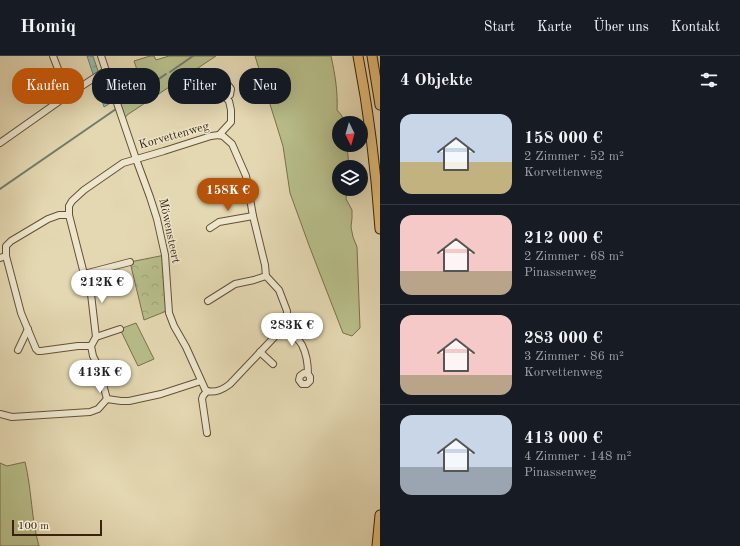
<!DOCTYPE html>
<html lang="de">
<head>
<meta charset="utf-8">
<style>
  body { margin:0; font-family:"Old Standard TT",serif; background:#242831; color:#f1f3f6; height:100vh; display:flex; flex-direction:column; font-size:15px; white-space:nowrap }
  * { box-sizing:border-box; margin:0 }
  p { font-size:13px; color:#9ea1a6 }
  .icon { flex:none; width:22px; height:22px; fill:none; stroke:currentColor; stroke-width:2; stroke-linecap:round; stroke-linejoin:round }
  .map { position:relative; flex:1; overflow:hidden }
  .panel { display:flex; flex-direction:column; background:#171b24; width:360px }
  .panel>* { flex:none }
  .top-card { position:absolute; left:12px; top:12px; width:308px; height:36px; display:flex; gap:8px }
  .needle { width:26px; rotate:175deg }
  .tools { position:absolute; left:332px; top:60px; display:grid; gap:8px }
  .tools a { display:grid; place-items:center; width:36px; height:36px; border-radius:50%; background:#171b24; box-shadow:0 4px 16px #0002; font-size:20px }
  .scale { position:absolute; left:12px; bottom:10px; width:90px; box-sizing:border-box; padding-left:4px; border:2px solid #3b220d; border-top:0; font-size:11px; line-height:14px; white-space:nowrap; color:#3b220d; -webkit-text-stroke:3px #ede6cd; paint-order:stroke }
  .price { position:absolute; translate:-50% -34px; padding:0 9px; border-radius:14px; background:#fff; color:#222; font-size:13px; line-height:26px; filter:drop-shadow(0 1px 2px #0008) }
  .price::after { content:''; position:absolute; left:50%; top:24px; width:12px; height:9px; margin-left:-6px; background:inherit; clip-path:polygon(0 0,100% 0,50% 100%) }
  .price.on { background:#b45309; color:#fff }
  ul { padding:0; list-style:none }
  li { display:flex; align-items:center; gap:12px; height:100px; padding:0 20px }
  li+li { border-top:1px solid #363941 }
  li span { display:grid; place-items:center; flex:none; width:112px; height:80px; border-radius:12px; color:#555 }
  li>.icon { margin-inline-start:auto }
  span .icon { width:48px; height:48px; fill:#fffc; stroke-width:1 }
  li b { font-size:17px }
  h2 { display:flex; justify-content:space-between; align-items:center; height:48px; padding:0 20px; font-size:17px }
  .tag { padding:0 14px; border-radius:16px; background:#171b24; box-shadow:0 4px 16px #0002; font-size:14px; line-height:36px }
  .tag.on { background:#b45309; color:#fff }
  header { display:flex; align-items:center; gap:24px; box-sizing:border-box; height:56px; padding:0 20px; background:#171b24; border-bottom:1px solid #363941 }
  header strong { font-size:19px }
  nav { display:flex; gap:22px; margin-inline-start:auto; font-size:14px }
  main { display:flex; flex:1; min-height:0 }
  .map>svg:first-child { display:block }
  .grass { fill:#b7be8a; stroke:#79704c }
  .forest { fill:url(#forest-crowns); stroke:#79704c }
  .water { fill:url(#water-ripples); stroke:#717d6d }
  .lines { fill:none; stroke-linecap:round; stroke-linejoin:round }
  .stream { stroke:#717d6d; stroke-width:2 }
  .minor-casing { stroke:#655036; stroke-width:8 }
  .highway-casing { stroke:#3b220d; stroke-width:11 }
  .minor { stroke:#ede6cd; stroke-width:6 }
  .highway { stroke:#e2bc79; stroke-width:9 }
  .labels { text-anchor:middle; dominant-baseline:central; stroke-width:3; stroke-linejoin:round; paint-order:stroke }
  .street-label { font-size:12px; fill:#3b220d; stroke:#ede6cd }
</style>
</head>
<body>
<header>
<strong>Homiq</strong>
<nav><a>Start</a><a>Karte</a><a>Über uns</a><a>Kontakt</a></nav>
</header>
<main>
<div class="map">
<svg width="380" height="490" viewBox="0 0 380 490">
  <defs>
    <pattern id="forest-crowns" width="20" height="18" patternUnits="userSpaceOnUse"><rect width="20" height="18" fill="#b7be8a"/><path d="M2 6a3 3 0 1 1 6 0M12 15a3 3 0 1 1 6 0" fill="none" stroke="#9ea376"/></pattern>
    <pattern id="water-ripples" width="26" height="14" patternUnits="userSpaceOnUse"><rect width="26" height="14" fill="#95baad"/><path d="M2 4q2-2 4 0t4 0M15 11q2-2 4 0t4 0" fill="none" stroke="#7b978b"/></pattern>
  </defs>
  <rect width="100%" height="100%" fill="#e4d8b2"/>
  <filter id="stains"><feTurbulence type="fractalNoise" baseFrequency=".005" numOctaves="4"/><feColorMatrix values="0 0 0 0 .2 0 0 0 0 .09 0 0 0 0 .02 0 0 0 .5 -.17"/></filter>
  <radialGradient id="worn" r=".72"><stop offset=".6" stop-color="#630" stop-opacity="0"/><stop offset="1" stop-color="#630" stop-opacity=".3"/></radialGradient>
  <g class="grass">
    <path d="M 150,0 L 154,0 L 156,4 L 169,0 L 216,0 L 127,59 L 123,65 L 117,50 L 125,43 L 143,31 L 134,5 Z"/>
    <path d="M 255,0 L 331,0 C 335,18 338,36 337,54 L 342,60 L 343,67 L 339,67 L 339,89 L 347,89 L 349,111 L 339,111 L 339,133 L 347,133 L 346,143 L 352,154 L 352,162 L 351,171 L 353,181 L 357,191 L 360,272 L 352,280 L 343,277 L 310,192 L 290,137 L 283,90 Z"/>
    <path d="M 136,267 L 154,303 L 138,310 L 120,273 Z"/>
    <path d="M 25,406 C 32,434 31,463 39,490 L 0,490 L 0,407 L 7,410 Z"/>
  </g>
  <path class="forest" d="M 165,199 L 169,254 L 144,264 L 130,206 Z"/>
  <path class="water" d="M 87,0 L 93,0 L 109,48 L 104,51 Z"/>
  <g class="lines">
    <g class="stream">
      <path d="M 170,16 L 193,0"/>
      <path d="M 124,47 L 166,18"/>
      <path d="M 0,133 L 116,53"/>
    </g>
    <defs>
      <g id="minor">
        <path d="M 53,0 L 68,39"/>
        <path d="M 101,0 L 136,103 L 150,141 L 157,163 L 165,199 L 169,257 L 174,270 L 186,291 L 205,333 L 207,335 L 203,340 L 202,343 L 207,377"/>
        <path d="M 190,17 L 209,32 L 225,41 L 229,45 L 231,54 L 231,66 L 219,79"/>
        <path d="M 221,39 L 219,33 L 222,29 L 228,29 L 231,33 L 230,39 L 225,41"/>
        <path d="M 0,87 L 68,39 L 105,15"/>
        <path d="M 69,159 L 84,218 L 89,229 L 91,238 L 96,281 L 91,290 L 93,300 L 98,310 L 107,343"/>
        <path d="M 210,172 L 219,166 L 253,160"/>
        <path d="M 6,200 L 21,257 L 36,293 L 38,295 L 41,295 L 78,290 L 91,290"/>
        <path d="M 0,202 L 6,200 L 6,190 L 11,185 L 48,163 L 59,159 L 69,159 L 69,150 L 72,145 L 84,134 L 123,107 L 164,95 L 211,80 L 219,79 L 223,80 L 232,88 L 246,120 L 253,160 L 265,209 L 266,220 L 279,234 L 287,255 L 287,259 L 286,266 L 282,273 L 230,328 C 224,333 215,337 207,335"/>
        <path d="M 84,218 L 130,206"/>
        <path d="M 208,245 L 235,228 L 254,224 L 266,220"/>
        <path d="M 283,270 C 289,275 299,283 302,289 C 306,297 308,309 308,318 L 310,321 L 310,325 L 307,328 L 302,328 L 299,324 L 300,320 L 304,317 L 308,318"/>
        <path d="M 96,281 L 120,273"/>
        <path d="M 18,294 L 28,273"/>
        <path d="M 260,296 L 273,308"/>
        <path d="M 0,358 L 12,361 L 90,356 L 98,353 L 107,343 L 121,345 L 129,345 L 161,338 L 201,325"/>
      </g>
      <g id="highway">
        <path d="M 358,0 C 369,57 376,115 380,173"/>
        <path d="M 372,0 L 380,49"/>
        <path d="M 377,490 L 380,459"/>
      </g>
    </defs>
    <use href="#minor" class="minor-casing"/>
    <use href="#highway" class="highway-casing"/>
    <use href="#minor" class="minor"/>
    <use href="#highway" class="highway"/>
  </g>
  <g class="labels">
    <g class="street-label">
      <text transform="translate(174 80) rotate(-16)">Korvettenweg</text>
      <text transform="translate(169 175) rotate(78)">Möwensteert</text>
    </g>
  </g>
  <rect width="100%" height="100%" filter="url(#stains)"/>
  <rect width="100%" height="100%" fill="url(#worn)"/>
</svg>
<div class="tools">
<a><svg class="needle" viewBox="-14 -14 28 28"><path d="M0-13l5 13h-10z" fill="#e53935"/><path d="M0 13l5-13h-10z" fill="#9ea1a6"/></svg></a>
<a><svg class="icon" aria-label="layers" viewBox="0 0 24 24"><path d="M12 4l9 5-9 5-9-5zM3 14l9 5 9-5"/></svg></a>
</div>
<div class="scale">100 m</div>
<b class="price on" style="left:228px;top:156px">158K €</b>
<b class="price" style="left:102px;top:248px">212K €</b>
<b class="price" style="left:292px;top:291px">283K €</b>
<b class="price" style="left:100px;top:338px">413K €</b>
<div class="top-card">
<a class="tag on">Kaufen</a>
<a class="tag">Mieten</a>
<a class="tag">Filter</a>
<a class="tag">Neu</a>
</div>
</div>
<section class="panel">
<h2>4 Objekte<svg class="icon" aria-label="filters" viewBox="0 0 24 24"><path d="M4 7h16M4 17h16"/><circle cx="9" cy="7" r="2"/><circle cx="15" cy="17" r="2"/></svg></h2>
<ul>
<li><span style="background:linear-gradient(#c9d6e8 60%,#c2b280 0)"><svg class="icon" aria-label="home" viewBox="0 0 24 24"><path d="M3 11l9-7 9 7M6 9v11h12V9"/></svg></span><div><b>158 000 €</b><p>2 Zimmer · 52 m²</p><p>Korvettenweg</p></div></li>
<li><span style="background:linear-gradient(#f6c9c9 70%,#b9a48a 0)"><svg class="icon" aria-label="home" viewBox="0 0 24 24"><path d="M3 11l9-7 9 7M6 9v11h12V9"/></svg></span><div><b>212 000 €</b><p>2 Zimmer · 68 m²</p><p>Pinassenweg</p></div></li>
<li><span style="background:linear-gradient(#f6c9c9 75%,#b9a48a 0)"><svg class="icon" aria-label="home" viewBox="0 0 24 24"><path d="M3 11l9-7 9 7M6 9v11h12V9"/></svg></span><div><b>283 000 €</b><p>3 Zimmer · 86 m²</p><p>Korvettenweg</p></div></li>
<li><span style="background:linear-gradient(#c9d6e8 65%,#9aa5b1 0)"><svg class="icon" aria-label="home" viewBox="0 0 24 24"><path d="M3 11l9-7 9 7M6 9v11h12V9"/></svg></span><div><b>413 000 €</b><p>4 Zimmer · 148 m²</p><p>Pinassenweg</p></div></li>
</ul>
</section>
</main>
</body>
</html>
